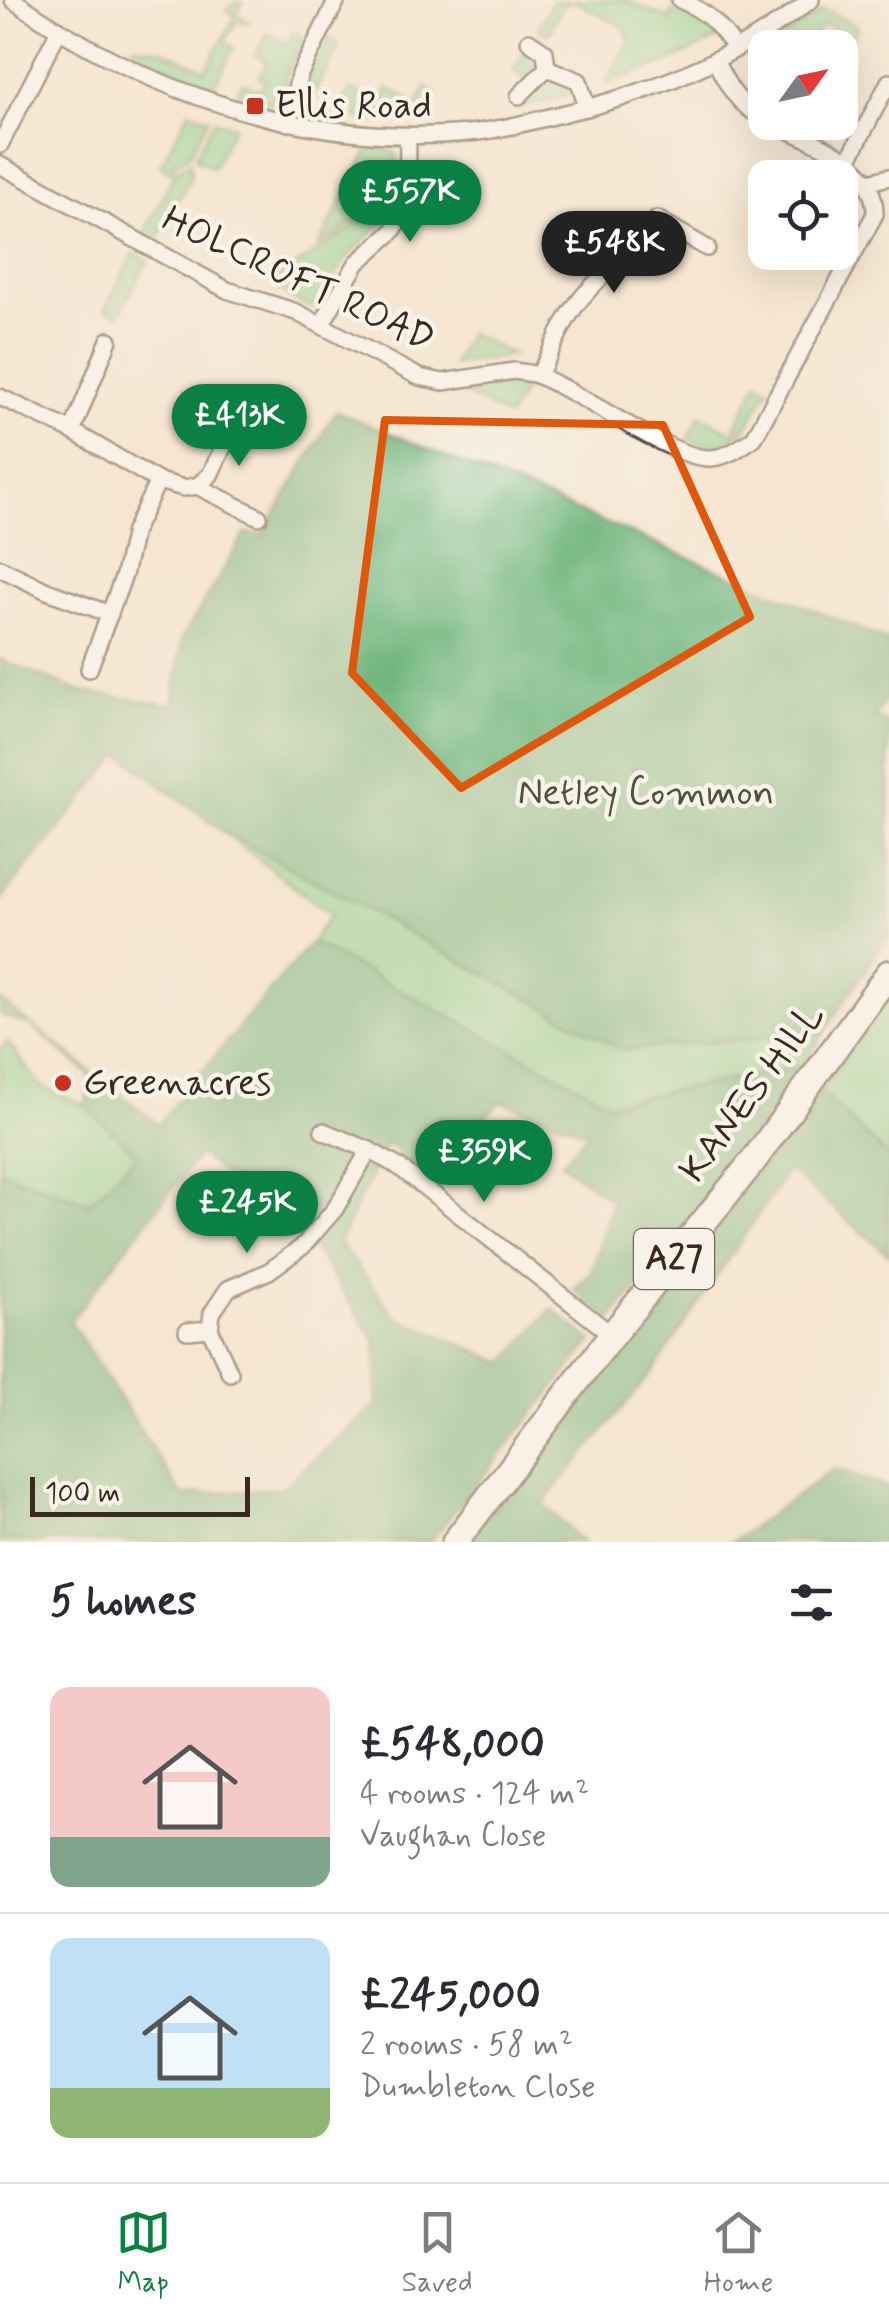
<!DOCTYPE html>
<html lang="en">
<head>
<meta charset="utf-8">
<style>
  body { margin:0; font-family:Mynerve,sans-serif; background:#f2f2f3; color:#2b2b33; height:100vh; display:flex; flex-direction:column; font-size:38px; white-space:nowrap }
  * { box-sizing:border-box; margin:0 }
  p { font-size:32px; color:#7c7c81 }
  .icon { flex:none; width:55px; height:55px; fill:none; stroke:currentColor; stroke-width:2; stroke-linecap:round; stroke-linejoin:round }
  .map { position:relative; height:1542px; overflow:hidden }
  .details { display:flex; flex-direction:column; background:#fff; flex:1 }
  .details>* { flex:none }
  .needle { width:65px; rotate:57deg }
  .buttons { position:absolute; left:748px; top:30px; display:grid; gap:20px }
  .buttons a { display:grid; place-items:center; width:110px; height:110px; border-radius:20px; background:#fff; box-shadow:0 10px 40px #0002; font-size:50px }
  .scale { position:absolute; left:30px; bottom:25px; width:220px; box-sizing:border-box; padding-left:10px; border:5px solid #3b2a1e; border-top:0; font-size:28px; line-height:35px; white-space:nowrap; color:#3b2a1e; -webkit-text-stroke:8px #f7f3e8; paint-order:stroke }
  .price { position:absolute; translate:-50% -85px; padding:0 22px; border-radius:35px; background:#0b8043; color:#fff; font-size:32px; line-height:65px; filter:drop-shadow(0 2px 5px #0008) }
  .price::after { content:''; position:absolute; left:50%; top:60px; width:30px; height:22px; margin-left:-15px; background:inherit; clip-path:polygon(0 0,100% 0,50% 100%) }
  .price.on { background:#222; color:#fff }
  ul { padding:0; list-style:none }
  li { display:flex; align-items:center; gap:30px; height:250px; padding:0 50px }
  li+li { border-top:2px solid #e1e1e2 }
  li span { display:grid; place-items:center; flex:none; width:280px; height:200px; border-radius:20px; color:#555 }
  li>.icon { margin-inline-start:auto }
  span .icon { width:120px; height:120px; fill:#fffc; stroke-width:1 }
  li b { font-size:42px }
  h2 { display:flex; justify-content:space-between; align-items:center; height:120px; padding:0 50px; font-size:42px }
  .tab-bar { display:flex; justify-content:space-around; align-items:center; height:140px; border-top:2px solid #e1e1e2; background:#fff; font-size:28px; color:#7c7c81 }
  .tab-bar a { display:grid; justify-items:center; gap:5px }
  .tab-bar .on { color:#0b8043 }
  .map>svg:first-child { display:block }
  .green { fill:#87d391; stroke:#617e58; stroke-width:2.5 }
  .forest { fill:#6db57b; stroke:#54704c; stroke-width:2.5; fill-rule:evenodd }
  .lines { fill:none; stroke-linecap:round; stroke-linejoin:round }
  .minor-casing { stroke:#574639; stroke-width:20 }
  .primary-casing { stroke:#574639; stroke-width:30 }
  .minor { stroke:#fff; stroke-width:15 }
  .primary { stroke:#fff; stroke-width:25 }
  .marked { fill:none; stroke:#df570d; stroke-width:8; stroke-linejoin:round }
  .poi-dot { fill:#c8321e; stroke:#f7f3e8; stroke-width:4 }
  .labels { text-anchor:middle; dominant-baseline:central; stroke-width:9; stroke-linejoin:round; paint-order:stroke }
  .shield { fill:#f7f3e8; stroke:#73665b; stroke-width:2.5 }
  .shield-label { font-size:35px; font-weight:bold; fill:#3b2a1e }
  .poi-label { font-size:38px; fill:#3b2a1e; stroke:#f7f3e8; text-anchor:start }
  .street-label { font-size:38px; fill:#3b2a1e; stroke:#f7f3e8 }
  .park-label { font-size:38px; fill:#4e543b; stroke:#f7f3e8 }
</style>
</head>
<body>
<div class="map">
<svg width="889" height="1542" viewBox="0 0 889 1542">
  <rect width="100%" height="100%" fill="#f7f3e8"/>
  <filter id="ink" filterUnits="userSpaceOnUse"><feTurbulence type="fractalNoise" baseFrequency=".01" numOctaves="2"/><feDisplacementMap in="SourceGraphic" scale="20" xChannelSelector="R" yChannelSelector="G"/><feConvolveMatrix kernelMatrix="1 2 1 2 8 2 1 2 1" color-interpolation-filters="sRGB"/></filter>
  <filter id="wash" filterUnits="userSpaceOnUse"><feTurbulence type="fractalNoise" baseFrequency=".0048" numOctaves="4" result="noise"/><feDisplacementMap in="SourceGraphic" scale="40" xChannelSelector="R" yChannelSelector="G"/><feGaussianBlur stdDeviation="2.25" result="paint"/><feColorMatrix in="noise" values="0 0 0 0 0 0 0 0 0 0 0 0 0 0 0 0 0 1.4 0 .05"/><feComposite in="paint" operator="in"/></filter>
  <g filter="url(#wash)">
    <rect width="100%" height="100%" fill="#f5e6d1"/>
    <g class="green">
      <path d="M 553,0 L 570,2 L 563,6 L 548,35 L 538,29 Z"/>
      <path d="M 572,0 L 624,0 L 670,19 L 676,4 L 700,14 L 722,37 L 668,62 L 606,83 L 629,42 L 625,28 Z"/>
      <path d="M 236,2 L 243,3 L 237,14 L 250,22 L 236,23 L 224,42 L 234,48 L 214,86 L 130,53 L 134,45 L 162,50 L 206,70 L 235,16 L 226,10 Z"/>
      <path d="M 823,9 L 858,26 L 851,39 L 823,24 L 806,47 L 775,47 L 773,45 Z"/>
      <path d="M 293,32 L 304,38 L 288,70 L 284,91 L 273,103 L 237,93 L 242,82 L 260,90 L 265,80 L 259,77 L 267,61 L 256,55 L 268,33 L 287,43 Z"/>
      <path d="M 329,39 L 340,45 L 306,108 L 302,104 L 309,78 Z"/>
      <path d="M 528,46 L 539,51 L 541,65 L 526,80 L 513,70 Z"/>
      <path d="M 546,75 L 570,81 L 580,93 L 517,108 L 518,103 Z"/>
      <path d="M 426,87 L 436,93 L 420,120 L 408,119 Z"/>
      <path d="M 388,88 L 410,100 L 399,120 L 390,120 L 395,110 L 389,107 L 382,119 L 373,119 Z"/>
      <path d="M 351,89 L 375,101 L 365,119 L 355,118 L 359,109 L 344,102 Z"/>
      <path d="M 189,111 L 209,118 L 189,156 L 175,163 L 171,172 L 160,166 Z"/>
      <path d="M 214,120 L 234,126 L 213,168 L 195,158 Z"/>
      <path d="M 369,149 L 390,150 L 397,155 L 397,194 L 319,245 Z"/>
      <path d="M 190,162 L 191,176 L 156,242 L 143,235 L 177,169 Z"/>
      <path d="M 397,198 C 390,225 368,234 351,253 C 338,268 330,283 322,301 L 310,307 C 294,300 282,296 274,280 Z"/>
      <path d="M 134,253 L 148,260 L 119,315 L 105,309 Z"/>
      <path d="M 469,333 L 512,355 L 452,365 Z"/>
      <path d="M 511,379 L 529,381 L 508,418 L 457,389 Z"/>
      <path d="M 758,382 L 769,388 L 743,433 L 735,428 Z"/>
      <path d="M 700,415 L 738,435 C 721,447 706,448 688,439 Z"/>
      <path d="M 221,830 L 623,1050 L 824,1032 L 802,1066 L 610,1103 L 311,942 L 330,915 Z"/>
      <path d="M 889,995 L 889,1158 L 819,1091 Z"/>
      <path d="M 7,1042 L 42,1087 L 86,1106 L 138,1155 L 89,1203 L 0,1171 L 0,1049 Z"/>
    </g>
    <g class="forest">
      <path d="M 336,411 L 889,641 L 889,694 L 875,717 L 889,724 L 889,934 L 824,1032 L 623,1050 L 221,830 L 120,754 L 0,901 L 0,659 L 82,692 L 173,705 L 182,638 L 246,533 L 263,535 Z"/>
      <path d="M 311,942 L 610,1103 L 802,1066 L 748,1147 L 611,1320 L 573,1289 L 591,1272 L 612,1201 L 561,1163 L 588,1132 L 501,1101 L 425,1177 L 387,1143 L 339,1242 L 396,1317 L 505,1363 L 552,1309 L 592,1341 L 430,1542 L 0,1542 L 0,1171 L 89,1203 L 137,1155 L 86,1106 L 90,1075 L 32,1026 L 0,1015 L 0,1000 L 158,1124 ZM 199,1154 L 316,1252 L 376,1341 L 377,1404 L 282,1488 L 182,1495 L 70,1321 Z"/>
      <path d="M 819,1091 L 889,1158 L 889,1255 L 788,1170 L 654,1370 L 543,1504 L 583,1542 L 465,1542 Z"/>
      <path d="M 834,1469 L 889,1488 L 889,1542 L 732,1542 Z"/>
    </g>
  </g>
  <g filter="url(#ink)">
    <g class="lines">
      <defs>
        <g id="minor">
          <path d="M 13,0 C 146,93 305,148 469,133 C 501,130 533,121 565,113 C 654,93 739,55 811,0"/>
          <path d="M 680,0 C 707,11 720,26 736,49"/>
          <path d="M 529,41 L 545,52 L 547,68"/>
          <path d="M 715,60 C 728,87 738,105 765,119"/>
          <path d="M 519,96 L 547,68 L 579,81 L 587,108"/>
          <path d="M 288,123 L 299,76 L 337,0"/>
          <path d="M 0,145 L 58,32"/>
          <path d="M 848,161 L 889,82"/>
          <path d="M 0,165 L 227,290 L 296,312 L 419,377 L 443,382 L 514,371 L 534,374 C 577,389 674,461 711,458 C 728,457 741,447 754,438 L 875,214 C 875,159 813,144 772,122"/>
          <path d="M 869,182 L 889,177"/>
          <path d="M 321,325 L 357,263 L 392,232 L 407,209 L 408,136"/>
          <path d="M 539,375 C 553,348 565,315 586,293 C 609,267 637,248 657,219 L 707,248"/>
          <path d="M 0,397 L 72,431 L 158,481 L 184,488 L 197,486 L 259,517"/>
          <path d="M 72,431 L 109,340"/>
          <path d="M 197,486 L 210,475 L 241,409 L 270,419"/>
          <path d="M 0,568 L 47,591 L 110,614"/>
          <path d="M 89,669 L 124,575 L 134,531 L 158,481"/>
          <path d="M 323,1131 L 369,1150 L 399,1167 L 612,1335"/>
          <path d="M 187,1331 L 210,1329"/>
          <path d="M 230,1373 L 210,1329 L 212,1313 L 228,1289 L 269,1271 L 302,1247 L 335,1209 L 369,1150"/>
        </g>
        <path id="primary" d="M 455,1542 L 612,1335 L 754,1160 L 889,973"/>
      </defs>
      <use href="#minor" class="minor-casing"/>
      <use href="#primary" class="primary-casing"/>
      <use href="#minor" class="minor"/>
      <use href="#primary" class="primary"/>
    </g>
  </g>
  <path d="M0 0H889V1542H0ZM 385,420 L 663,425 L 750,617 L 461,788 L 352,673 Z" fill="#f5e6d1" fill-opacity=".55" fill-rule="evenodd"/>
  <path class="marked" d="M 385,420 L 663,425 L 750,617 L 461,788 L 352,673 Z"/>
  <g class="poi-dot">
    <rect x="245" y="96" width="20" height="20" rx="5"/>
    <circle cx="63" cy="1083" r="10"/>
  </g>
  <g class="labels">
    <rect class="shield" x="634" y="1229" width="80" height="60" rx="8"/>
    <g class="shield-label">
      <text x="674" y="1259">A27</text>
    </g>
    <g class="poi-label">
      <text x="275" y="106">Ellis Road</text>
      <text x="83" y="1083">Greenacres</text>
    </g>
    <g class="street-label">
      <text transform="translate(298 280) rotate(25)">HOLCROFT ROAD</text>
      <text transform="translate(753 1093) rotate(-53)">KANES HILL</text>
    </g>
    <g class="park-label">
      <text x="646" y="793">Netley Common</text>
    </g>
  </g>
</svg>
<div class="buttons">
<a><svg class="needle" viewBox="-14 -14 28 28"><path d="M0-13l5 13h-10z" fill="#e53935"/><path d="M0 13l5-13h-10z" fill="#7c7c81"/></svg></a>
<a><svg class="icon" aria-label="locate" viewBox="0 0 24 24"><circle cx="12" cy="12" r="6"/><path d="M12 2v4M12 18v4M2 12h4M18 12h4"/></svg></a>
</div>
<div class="scale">100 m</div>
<b class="price" style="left:410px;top:245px">£557K</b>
<b class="price on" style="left:614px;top:296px">£548K</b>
<b class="price" style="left:239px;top:469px">£413K</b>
<b class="price" style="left:484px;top:1205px">£359K</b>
<b class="price" style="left:247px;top:1256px">£245K</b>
</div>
<section class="details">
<h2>5 homes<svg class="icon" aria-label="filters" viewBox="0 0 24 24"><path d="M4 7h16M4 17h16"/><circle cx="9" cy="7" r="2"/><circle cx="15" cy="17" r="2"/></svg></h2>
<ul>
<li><span style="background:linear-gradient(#f6c9c9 75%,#7fa58c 0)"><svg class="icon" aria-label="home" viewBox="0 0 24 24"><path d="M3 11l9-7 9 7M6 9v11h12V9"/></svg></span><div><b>£548,000</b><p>4 rooms · 124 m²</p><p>Vaughan Close</p></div></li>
<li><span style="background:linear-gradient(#bfe0f5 75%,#8fb573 0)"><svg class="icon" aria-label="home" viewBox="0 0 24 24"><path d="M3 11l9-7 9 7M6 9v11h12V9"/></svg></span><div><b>£245,000</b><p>2 rooms · 58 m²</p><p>Dumbleton Close</p></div></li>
</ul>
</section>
<nav class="tab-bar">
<a class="on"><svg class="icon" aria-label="map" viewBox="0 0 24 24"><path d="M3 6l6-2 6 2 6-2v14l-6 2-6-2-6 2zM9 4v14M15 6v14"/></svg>Map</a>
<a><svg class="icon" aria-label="saved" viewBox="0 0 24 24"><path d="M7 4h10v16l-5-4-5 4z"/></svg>Saved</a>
<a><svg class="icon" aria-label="home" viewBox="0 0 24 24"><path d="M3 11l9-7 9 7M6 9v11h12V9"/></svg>Home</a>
</nav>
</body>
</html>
